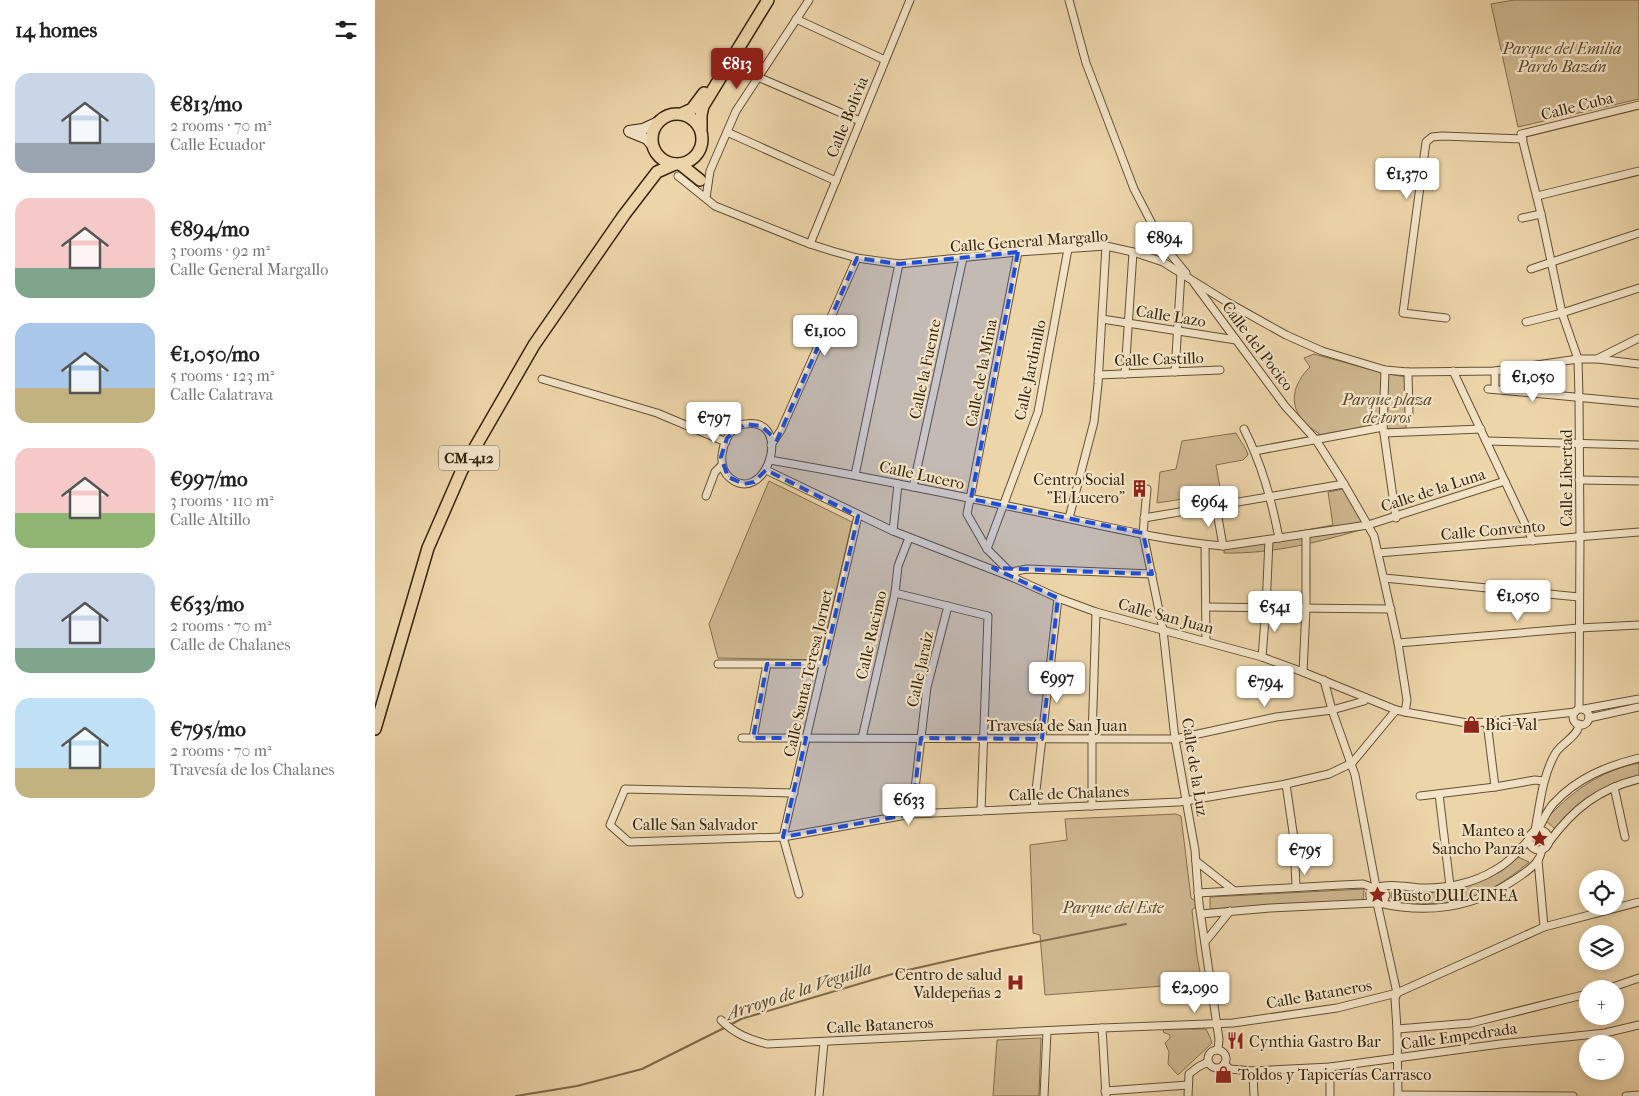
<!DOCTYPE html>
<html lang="en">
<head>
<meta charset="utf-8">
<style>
  body { margin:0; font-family:"IM FELL French Canon",serif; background:#f2f2f2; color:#222; height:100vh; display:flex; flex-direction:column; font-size:19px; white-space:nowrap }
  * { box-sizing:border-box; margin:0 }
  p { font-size:16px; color:#767676 }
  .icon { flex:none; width:28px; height:28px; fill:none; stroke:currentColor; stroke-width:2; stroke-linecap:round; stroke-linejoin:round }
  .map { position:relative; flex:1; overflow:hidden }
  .panel { display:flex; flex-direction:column; background:#fff; width:375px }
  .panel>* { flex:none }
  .controls { position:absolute; left:1204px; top:870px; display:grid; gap:10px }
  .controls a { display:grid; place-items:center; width:45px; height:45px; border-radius:50%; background:#fff; box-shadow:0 2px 8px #0003; font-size:25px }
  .price { position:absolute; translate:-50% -42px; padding:0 11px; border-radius:5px; background:#fff; color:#222; font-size:16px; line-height:32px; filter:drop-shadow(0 1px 2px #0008) }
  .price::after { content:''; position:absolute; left:50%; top:30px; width:15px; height:11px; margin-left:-8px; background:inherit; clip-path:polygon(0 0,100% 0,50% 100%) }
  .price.on { background:#8f2418; color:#fff }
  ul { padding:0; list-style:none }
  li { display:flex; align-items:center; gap:15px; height:125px; padding:0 15px }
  li span { display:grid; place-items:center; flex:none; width:140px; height:100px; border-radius:15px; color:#555 }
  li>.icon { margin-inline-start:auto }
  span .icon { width:60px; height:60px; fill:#fffc; stroke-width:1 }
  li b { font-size:21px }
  h2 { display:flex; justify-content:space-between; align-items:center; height:60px; padding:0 15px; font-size:21px }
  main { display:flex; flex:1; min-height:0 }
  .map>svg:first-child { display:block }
  .green { fill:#ceb78f; stroke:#826e4d }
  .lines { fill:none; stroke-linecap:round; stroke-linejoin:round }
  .stream { stroke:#7f6a4a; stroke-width:2 }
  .street-casing { stroke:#645033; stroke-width:9 }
  .secondary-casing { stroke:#36240b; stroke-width:12 }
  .primary-casing { stroke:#36240b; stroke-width:14 }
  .street { stroke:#f3e4c8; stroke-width:7 }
  .secondary { stroke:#f3e4c8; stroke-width:10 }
  .primary { stroke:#edd5aa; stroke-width:11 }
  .marked { fill:#1d4ed8; fill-opacity:0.2; stroke:#1d4ed8; stroke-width:4; stroke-dasharray:10 6; stroke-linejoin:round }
  .labels { text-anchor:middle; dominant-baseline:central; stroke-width:4.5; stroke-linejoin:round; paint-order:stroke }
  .shield { fill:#f3e4c8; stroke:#6f5e44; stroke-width:1 }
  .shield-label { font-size:15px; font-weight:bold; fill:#36240b }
  .park-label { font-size:16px; font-style:italic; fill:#5c492c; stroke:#f3e4c8 }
  .street-label { font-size:16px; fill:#36240b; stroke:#f3e4c8 }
  .poi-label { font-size:16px; fill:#36240b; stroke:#f3e4c8; text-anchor:start }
  .water-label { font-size:18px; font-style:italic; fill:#5a472a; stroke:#f3e4c8 }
</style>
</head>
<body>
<main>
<section class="panel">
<h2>14 homes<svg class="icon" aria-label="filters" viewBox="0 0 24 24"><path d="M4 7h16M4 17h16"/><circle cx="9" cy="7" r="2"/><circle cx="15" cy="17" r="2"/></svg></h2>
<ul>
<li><span style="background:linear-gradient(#c9d6e8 70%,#9aa5b1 0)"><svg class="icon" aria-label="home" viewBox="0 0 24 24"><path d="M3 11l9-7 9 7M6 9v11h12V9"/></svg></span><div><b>€813/mo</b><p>2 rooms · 70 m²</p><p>Calle Ecuador</p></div></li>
<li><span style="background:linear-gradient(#f6c9c9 70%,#7fa58c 0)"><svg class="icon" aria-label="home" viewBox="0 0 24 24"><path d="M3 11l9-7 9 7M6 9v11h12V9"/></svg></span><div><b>€894/mo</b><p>3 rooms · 92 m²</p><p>Calle General Margallo</p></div></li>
<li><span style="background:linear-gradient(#a9c7e8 65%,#c2b280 0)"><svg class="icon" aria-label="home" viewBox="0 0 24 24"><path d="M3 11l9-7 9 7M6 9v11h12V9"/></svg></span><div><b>€1,050/mo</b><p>5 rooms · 123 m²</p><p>Calle Calatrava</p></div></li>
<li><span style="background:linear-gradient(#f6c9c9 65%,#8fb573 0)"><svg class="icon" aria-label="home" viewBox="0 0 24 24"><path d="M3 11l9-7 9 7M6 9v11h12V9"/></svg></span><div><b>€997/mo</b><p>3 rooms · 110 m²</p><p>Calle Altillo</p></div></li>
<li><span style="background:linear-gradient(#c9d6e8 75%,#7fa58c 0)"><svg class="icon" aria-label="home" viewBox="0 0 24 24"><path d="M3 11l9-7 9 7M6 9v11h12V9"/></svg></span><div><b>€633/mo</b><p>2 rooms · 70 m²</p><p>Calle de Chalanes</p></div></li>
<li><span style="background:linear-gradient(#bfe0f5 70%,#c2b280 0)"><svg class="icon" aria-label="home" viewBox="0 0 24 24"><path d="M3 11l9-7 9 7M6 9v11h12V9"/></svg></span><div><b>€795/mo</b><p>2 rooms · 70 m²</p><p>Travesía de los Chalanes</p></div></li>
</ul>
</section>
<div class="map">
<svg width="1264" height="1096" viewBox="0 0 1264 1096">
  <rect width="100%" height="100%" fill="#edd5aa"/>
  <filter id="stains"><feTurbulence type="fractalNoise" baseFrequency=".004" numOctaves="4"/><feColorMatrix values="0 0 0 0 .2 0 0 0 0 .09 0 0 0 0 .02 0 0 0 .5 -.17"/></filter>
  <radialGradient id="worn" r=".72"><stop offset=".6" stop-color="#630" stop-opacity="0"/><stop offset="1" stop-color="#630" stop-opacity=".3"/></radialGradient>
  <g class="green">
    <path d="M 1139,0 L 1264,0 L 1264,99 L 1143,127 L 1116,4 Z"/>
    <path d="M 939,354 L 1008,373 L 1031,377 L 1031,428 L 1012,429 L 1004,426 L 950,438 C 944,433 936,429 931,424 C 912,405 918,384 935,367 L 929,358 Z"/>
    <path d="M 861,433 C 865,441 871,447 873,455 L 868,460 L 841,465 L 846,493 L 782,503 L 785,472 L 801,469 L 807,441 Z"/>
    <path d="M 394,481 L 477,522 L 445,660 L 343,658 L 334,624 Z"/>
    <path d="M 968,489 L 992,528 C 945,542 898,554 849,553 L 850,545 L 958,525 L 953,492 Z"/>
    <path d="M 1264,763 L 1264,775 C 1227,783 1205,801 1180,829 L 1170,820 C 1198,791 1224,771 1264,763 Z"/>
    <path d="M 801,814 L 806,816 L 816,898 L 824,904 L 817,910 L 822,956 L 827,983 L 670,995 L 665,935 L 658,933 L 655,845 L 692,840 L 690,819 Z"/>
    <path d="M 1143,857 L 1154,862 C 1106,903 1077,906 1016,903 L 1017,891 C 1029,892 1041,894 1053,893 C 1086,892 1118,878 1143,857 Z"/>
    <path d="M 989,889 L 988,901 L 835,909 L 835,897 Z"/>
    <path d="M 789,1029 L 831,1029 L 835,1037 L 837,1043 L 803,1075 L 793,1064 L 794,1052 L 790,1043 L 795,1038 L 795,1035 L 788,1032 Z"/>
    <path d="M 666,1038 L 664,1096 L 618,1096 L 622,1040 Z"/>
  </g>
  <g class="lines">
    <g class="stream">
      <path d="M 355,1025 L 366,1019 L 524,972 L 617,951 L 751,924"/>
      <path d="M 141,1096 L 202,1086 L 267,1069 L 351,1027"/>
    </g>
    <defs>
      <g id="street">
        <path d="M 694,0 L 711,63 L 759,189 L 788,245 L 811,273"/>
        <path d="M 421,19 L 510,60"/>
        <path d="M 383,77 L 485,121"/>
        <path d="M 352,132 L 461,181"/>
        <path d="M 303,176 L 340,206 L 435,244 L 457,251 L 482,258 L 524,264 L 643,252 L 731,246 L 758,252 L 788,262 L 852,302 L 911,335 L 947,351 L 1010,370 L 1033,372 L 1120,371 L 1203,359 L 1222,359 L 1264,338"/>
        <path d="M 1162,196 L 1264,171"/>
        <path d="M 331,198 L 335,171 L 361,111 L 434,0"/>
        <path d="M 1147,218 L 1166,214"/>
        <path d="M 435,244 L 535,0"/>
        <path d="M 1156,269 L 1264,233"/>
        <path d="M 819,283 L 910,406 L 941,440 L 969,484 L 999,536 L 1023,643 L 1032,700 L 1030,712"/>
        <path d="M 1071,318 L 1028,313 L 1051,142 L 1057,137 L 1067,136 L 1148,139"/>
        <path d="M 727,319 L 861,340"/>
        <path d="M 1151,322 L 1187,313 L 1264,288"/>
        <path d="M 1223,359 L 1264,364"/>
        <path d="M 1010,370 L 1008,427 L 1021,518"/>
        <path d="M 1078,371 L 1158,541"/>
        <path d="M 800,372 L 806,273"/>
        <path d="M 1033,372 L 1034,414"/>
        <path d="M 750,374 L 758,252"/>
        <path d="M 723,375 L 845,370"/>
        <path d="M 167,379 L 282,413 L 351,442"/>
        <path d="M 1113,389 L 1264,403"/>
        <path d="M 1120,389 L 1120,371"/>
        <path d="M 369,424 C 373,424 377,423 381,424 C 415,431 388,505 355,478 C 341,467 347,440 359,429 C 361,427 366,425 369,424 Z"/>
        <path d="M 869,429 C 887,465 896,498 904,538"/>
        <path d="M 1009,433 L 1106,429"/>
        <path d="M 1111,441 L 1264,445"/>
        <path d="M 396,445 L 406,430 L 482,258"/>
        <path d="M 880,451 L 1008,427"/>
        <path d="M 395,460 C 489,476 583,496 677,515 C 733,527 791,541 848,546 L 993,525 L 1130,481"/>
        <path d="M 391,470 L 518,531 L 639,578 L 683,598 L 721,612 L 887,657 L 928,672 L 1021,710 L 1030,712 L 1092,723 L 1112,722 L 1200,712"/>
        <path d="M 480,475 L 524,264"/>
        <path d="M 1204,480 L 1264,481"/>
        <path d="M 538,487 L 588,258"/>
        <path d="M 772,489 L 768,533 L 788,630 L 800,739 L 820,850 L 824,904 L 844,1039 L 843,1050"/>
        <path d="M 331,496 L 340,472 L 347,465"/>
        <path d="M 841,506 L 848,546"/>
        <path d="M 483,516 L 408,837 L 537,814 L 804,802 L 911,784 L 954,774 L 977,763 L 1021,710"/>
        <path d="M 694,518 L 719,422 L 723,384 L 731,246"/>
        <path d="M 769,518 L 969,484"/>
        <path d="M 518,531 L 523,484"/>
        <path d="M 830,545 L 831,641"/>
        <path d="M 612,549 L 663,412 L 693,249"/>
        <path d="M 1003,553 L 1264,532"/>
        <path d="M 638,575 L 612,549 L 592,514 L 643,252"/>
        <path d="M 639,578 L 641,571 L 652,569 L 777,574"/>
        <path d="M 1009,578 L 1204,597"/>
        <path d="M 520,593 L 613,616 L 606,811"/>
        <path d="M 831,607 L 1016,609"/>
        <path d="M 1023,643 L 1204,628 L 1264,625"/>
        <path d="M 887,657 L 891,607 L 894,540"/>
        <path d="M 343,664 L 449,664"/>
        <path d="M 928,672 L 931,609 L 931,534"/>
        <path d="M 949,680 L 957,710 L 980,775 L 1001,887"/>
        <circle cx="1206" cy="717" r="8"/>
        <path d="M 1204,709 L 1205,537 L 1204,397 L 1203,359 L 1187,313 L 1166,214 L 1146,134 L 1264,105"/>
        <path d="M 1209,709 L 1264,699"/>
        <path d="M 1214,718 L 1264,707"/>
        <path d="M 1112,722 L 1120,787"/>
        <path d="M 367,738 L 800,739 L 901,717 L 957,710 L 989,701 L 991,698"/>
        <path d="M 378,738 L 392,664"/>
        <path d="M 487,738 L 520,593 L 523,566 L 534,538"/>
        <path d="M 911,784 L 919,839 L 921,887"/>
        <path d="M 1239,787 L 1250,837"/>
        <path d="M 419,793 L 250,789 L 235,825 L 254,842 L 408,837 L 424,894"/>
        <path d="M 1064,794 L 1075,886"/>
        <path d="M 1045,796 L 1120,787 L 1160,780 L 1169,781"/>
        <path d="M 717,806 L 717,739 L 721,612"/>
        <path d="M 659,808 L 683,598"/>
        <path d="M 537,814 L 552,687 L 573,606"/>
        <path d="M 1160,830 C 1165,805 1167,777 1180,754 C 1185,744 1204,736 1204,724"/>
        <path d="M 1163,830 C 1168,821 1172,810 1179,803 C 1202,778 1232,766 1264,758"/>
        <circle cx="1164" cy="840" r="10"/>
        <path d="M 1174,842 C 1199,808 1224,789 1264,779"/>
        <path d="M 1163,860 L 1169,927"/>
        <path d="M 821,861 L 858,890"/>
        <path d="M 1003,887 L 1008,890 L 1011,895 L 1009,900 L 1002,903 L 996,900 C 994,895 994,890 1000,888 C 1013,883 1032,887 1046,888 C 1071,889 1099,883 1120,870 C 1133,863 1145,850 1154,839"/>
        <path d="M 823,893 L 966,885 L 988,884 L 999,888"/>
        <path d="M 1002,903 L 1022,993 L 1020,999 L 1022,1029 L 1023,1096"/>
        <path d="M 1004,903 C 1052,914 1095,909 1136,882 C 1144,877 1158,868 1163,860 C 1165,858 1166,853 1167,849"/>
        <path d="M 826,914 L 895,908 L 1000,903"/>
        <path d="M 830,942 L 855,911"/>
        <path d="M 1232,989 L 1264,978"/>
        <path d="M 346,1020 C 360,1034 373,1039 392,1044 L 727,1028 L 858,1023 L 962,1008 L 1022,993 L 1169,927 L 1264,902"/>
        <path d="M 727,1028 L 731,1096"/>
        <path d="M 1022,1029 L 1096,1023 L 1212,994"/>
        <circle cx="842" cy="1059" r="9"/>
        <path d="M 849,1064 L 855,1069 L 878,1071 L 955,1067 L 1125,1044 L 1230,1033 L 1264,1025"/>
        <path d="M 878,1071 L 879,1096"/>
        <path d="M 730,1091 L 813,1085"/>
        <path d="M 1023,1095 L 1198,1096"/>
        <path d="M 444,1096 L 449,1042"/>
        <path d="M 669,1096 L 672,1031"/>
        <path d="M 813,1096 L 814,1074 L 823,1067 L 833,1062"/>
        <path d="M 955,1096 L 955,1067"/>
        <path d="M 1251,1096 L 1264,1095"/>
      </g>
      <g id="secondary">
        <path d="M 254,131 L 268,129 L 281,123"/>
        <path d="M 255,132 L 272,139 L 276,144"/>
      </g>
      <g id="primary">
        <circle cx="302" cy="139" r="25"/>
        <path d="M 306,114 L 317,109 L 329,93"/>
        <path d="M 326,130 L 326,115 L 328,106 L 393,0"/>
        <path d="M 305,164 L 325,180"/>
        <path d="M 0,729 L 53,548 L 87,470 L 159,345 L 249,215 L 282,172 L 300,164"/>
      </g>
    </defs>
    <use href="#street" class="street-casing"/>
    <use href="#secondary" class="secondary-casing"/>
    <use href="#primary" class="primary-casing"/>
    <use href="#street" class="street"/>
    <use href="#secondary" class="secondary"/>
    <use href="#primary" class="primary"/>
  </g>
  <path class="marked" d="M 643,252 L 596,499 L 768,533 L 777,574 L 618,568 L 683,598 L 667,739 L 546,738 L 537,814 L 408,837 L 431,738 L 378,738 L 392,664 L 449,664 L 483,516 L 391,470 L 379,482 L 369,484 L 353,477 L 346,457 L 352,438 L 369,424 L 386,426 L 402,440 L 482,258 L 524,264 Z"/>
  <defs>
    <symbol id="building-bare" viewBox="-9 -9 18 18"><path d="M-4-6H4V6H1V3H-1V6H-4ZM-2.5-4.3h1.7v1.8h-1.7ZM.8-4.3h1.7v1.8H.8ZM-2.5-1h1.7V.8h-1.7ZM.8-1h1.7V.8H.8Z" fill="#8f2418" stroke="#f3e4c8" stroke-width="2.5" paint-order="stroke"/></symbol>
    <symbol id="shop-bare" viewBox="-9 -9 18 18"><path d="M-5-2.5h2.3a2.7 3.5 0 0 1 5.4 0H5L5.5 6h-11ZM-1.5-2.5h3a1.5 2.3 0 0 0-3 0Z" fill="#8f2418" stroke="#f3e4c8" stroke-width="2.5" paint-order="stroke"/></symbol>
    <symbol id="sight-bare" viewBox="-9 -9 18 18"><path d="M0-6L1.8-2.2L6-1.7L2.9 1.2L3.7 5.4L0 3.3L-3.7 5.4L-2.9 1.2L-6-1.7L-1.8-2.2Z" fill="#8f2418" stroke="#f3e4c8" stroke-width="2.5" paint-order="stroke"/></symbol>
    <symbol id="hospital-bare" viewBox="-9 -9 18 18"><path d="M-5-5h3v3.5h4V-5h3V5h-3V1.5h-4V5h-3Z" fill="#8f2418" stroke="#f3e4c8" stroke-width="2.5" paint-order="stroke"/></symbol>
    <symbol id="restaurant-bare" viewBox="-9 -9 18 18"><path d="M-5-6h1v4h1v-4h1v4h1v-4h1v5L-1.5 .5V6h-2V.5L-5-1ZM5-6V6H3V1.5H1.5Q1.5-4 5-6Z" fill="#8f2418" stroke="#f3e4c8" stroke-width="2.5" paint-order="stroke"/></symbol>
  </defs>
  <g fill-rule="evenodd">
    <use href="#building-bare" x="752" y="476" width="25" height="25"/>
    <use href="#shop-bare" x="1084" y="712" width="25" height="25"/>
    <use href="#sight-bare" x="1152" y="826" width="25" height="25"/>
    <use href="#sight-bare" x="990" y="882" width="25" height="25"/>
    <use href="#hospital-bare" x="628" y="970" width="25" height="25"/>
    <use href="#restaurant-bare" x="848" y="1028" width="25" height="25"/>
    <use href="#shop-bare" x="836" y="1062" width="25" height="25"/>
  </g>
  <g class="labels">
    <rect class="shield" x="64" y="445.5" width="60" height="25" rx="4"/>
    <g class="shield-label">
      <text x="94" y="458">CM-412</text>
    </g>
    <g class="park-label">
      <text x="1187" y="48">Parque del Emilia<tspan x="1187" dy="18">Pardo Bazán</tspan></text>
      <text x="1012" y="399">Parque plaza<tspan x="1012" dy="18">de toros</tspan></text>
      <text x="738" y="907">Parque del Este</text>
    </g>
    <g class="street-label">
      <text transform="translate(1202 106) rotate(-14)">Calle Cuba</text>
      <text transform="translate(472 117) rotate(-68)">Calle Bolivia</text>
      <text transform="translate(654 241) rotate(-4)">Calle General Margallo</text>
      <text transform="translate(796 316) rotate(9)">Calle Lazo</text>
      <text transform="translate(883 346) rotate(53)">Calle del Pocico</text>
      <text transform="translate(784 359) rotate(-2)">Calle Castillo</text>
      <text transform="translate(550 369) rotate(-78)">Calle la Fuente</text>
      <text transform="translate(655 370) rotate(-78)">Calle Jardinillo</text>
      <text transform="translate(606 373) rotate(-79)">Calle de la Mina</text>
      <text transform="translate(547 475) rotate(12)">Calle Lucero</text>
      <text transform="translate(1191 478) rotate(-90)">Calle Libertad</text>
      <text transform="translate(1058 490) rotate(-18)">Calle de la Luna</text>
      <text transform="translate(1118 530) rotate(-5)">Calle Convento</text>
      <text transform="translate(791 616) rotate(15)">Calle San Juan</text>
      <text transform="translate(496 635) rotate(-77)">Calle Racimo</text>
      <text transform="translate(545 669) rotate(-78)">Calle Jaraiz</text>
      <text transform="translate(433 673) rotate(-77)">Calle Santa Teresa Jornet</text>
      <text x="682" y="725">Travesía de San Juan</text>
      <text transform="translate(820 767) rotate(81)">Calle de la Luz</text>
      <text transform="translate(694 793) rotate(-2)">Calle de Chalanes</text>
      <text x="320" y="824">Calle San Salvador</text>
      <text transform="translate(944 994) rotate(-10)">Calle Bataneros</text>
      <text transform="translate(505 1025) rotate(-3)">Calle Bataneros</text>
      <text transform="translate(1084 1036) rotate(-8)">Calle Empedrada</text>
    </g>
    <g class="poi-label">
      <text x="750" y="479" text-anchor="end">Centro Social<tspan x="750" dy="18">"El Lucero"</tspan></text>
      <text x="1110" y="724">Bici-Val</text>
      <text x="1150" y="830" text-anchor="end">Manteo a<tspan x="1150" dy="18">Sancho Panza</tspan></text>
      <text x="1017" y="895">Busto DULCINEA</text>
      <text x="627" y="974" text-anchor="end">Centro de salud<tspan x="627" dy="18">Valdepeñas 2</tspan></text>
      <text x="874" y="1041">Cynthia Gastro Bar</text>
      <text x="863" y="1074">Toldos y Tapicerías Carrasco</text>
    </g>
    <g class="water-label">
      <text transform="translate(424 991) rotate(-18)">Arroyo de la Veguilla</text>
    </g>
  </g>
  <rect width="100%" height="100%" filter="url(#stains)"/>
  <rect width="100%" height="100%" fill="url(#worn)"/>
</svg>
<div class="controls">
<a><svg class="icon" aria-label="locate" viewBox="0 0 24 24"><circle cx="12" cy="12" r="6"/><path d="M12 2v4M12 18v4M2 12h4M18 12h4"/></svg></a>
<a><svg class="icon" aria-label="layers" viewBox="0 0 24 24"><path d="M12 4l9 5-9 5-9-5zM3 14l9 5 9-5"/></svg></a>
<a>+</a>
<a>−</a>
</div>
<b class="price on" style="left:362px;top:90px">€813</b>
<b class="price" style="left:1032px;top:200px">€1,370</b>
<b class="price" style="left:789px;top:264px">€894</b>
<b class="price" style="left:450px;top:357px">€1,100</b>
<b class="price" style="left:1158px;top:403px">€1,050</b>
<b class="price" style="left:339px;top:444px">€797</b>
<b class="price" style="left:834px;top:528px">€964</b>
<b class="price" style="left:1143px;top:622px">€1,050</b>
<b class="price" style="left:900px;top:633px">€541</b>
<b class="price" style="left:682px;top:704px">€997</b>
<b class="price" style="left:890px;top:708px">€794</b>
<b class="price" style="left:534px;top:826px">€633</b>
<b class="price" style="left:930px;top:876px">€795</b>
<b class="price" style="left:820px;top:1014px">€2,090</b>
</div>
</main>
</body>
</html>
